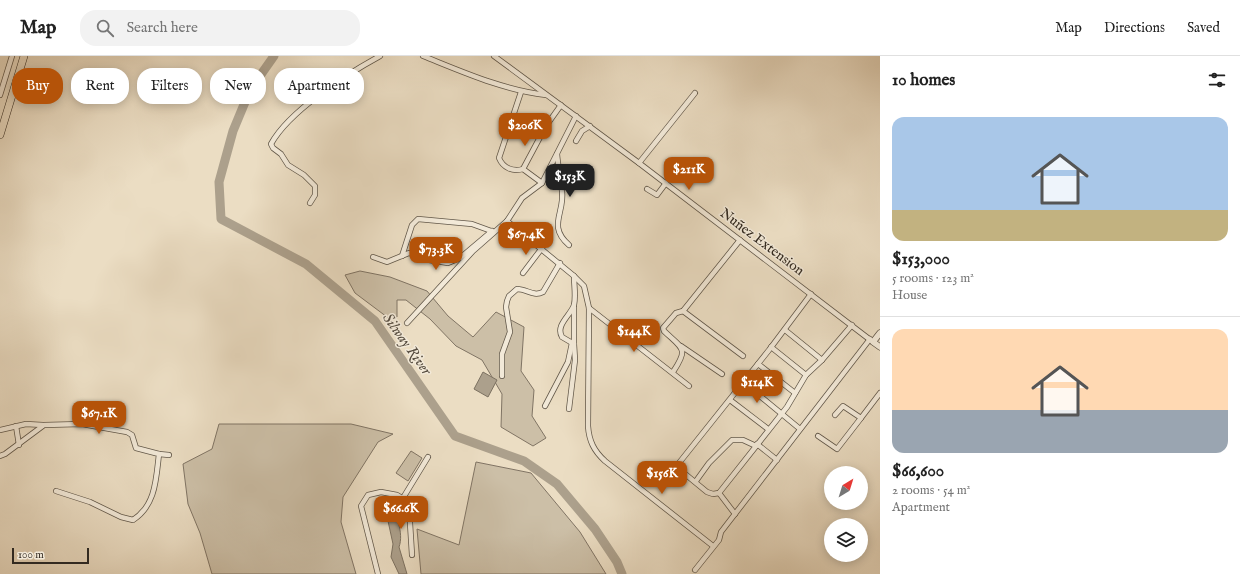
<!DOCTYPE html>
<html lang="en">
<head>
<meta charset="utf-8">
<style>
  body { margin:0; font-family:"IM FELL English",serif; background:#f2f2f2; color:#222; height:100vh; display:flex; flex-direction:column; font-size:15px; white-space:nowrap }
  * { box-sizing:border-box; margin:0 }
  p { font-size:13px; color:#767676 }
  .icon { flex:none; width:22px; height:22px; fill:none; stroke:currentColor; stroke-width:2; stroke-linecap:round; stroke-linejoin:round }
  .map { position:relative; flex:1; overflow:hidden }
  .sheet { display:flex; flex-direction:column; background:#fff; width:360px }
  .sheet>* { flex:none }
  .top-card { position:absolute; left:12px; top:12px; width:380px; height:36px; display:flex; gap:8px }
  .needle { width:26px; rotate:38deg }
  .buttons { position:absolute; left:824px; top:410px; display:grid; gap:8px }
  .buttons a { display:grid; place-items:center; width:44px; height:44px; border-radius:50%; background:#fff; box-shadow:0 2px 10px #0003; font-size:20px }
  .scale { position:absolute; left:12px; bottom:10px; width:77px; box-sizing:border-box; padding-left:4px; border:2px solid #332a20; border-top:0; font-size:11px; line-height:14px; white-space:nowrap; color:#332a20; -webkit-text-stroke:3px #f2e9d8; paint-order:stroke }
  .price { position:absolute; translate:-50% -34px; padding:0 9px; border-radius:8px; background:#b45309; color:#fff; font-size:13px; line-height:26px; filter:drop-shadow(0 1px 2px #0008) }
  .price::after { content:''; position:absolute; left:50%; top:24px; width:12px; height:9px; margin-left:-6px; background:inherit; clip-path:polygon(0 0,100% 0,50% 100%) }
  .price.on { background:#222; color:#fff }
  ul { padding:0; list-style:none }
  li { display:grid; align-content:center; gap:8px; height:212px; padding:0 12px }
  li+li { border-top:1px solid #e0e0e0 }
  li span { display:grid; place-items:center; height:124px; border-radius:12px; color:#555 }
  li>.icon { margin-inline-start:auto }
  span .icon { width:72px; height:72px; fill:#fffc; stroke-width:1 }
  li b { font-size:17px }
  h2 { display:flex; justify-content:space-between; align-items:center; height:48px; padding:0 12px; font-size:17px }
  .chip { padding:0 14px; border-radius:16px; background:#fff; box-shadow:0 2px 10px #0003; font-size:14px; line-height:36px }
  .chip.on { background:#b45309; color:#fff }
  header { display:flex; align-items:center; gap:24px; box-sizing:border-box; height:56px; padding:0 20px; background:#fff; border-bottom:1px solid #e0e0e0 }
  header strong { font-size:19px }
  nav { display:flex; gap:22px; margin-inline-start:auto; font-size:14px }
  .search { width:280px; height:36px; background:#f2f2f2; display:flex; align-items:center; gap:10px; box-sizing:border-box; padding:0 14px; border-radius:16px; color:#767676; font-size:15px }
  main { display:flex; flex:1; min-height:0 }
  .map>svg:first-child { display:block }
  .green { fill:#ccbfa7; stroke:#807464 }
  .water { fill:#aca08c; stroke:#7c7161 }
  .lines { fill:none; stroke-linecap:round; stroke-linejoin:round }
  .river { stroke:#aca08c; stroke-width:9 }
  .minor-casing { stroke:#615749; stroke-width:6 }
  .tertiary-casing { stroke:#615749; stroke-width:7 }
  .primary-casing { stroke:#332a20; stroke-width:8 }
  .minor { stroke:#f2e9d8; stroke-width:4.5 }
  .tertiary { stroke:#f2e9d8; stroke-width:5.5 }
  .primary { stroke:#ebddc3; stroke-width:7 }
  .labels { text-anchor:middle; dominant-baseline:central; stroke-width:3; stroke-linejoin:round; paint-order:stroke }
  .street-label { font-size:14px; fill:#332a20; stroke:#f2e9d8 }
  .water-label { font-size:15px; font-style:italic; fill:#574d40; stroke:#f2e9d8 }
</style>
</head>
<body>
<header>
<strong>Map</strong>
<div class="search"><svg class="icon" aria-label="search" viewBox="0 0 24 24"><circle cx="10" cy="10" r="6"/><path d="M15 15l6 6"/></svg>Search here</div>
<nav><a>Map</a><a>Directions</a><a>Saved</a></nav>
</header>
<main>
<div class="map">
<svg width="880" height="518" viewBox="0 0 880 518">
  <rect width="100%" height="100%" fill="#ebddc3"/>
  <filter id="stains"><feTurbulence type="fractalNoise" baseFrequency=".005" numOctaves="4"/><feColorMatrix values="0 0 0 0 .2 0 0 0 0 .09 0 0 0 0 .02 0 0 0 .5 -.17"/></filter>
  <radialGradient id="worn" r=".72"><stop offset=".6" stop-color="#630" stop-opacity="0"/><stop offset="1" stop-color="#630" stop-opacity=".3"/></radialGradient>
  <g class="green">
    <path d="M 360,215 L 390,221 L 427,235 L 448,260 L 473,281 L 496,256 L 524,271 L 521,315 L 534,334 L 532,360 L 546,382 L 533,390 L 501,371 L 502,338 L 482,304 L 456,290 L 430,263 L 406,244 L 397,244 L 397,261 L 391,264 L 355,237 L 345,219 Z"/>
    <path d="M 219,368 L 351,368 L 393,378 L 378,386 L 343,441 L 341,466 L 356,518 L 212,518 L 200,477 L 188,448 L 183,408 L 212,393 Z"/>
    <path d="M 411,395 L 422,402 L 408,425 L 396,417 Z"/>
    <path d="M 476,406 L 531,417 L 580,476 L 606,518 L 421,518 L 417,473 L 459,489 Z"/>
  </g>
  <g class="water">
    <path d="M 483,316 L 497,324 L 488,341 L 474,333 Z"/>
    <path d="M 383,449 C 397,453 404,478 399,491 L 407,518 L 399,518 L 391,501 L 393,488 L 388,465 L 378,457 Z"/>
  </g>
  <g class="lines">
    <path class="river" d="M 274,0 L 250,34 L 233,75 L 219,126 L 221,163 L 306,208 L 375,265 L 455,380 L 524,405 L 557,428 L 595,473 L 617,506 L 622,518"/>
    <defs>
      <g id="minor">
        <path d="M 423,0 C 463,16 503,34 546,39"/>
        <path d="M 494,0 L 639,107 L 873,286"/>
        <path d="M 521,36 L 499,102 C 503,112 513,116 523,113"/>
        <path d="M 0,39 L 12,0"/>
        <path d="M 576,85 L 582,75 L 590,70"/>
        <path d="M 557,98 C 558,111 561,123 562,135 C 565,157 547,170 569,189"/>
        <path d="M 639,107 L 695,37"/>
        <path d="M 542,127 L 523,113 L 546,70 L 561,49"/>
        <path d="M 647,133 L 657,139 L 666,127"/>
        <path d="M 310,147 L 315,139 L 315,130 L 304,119 L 288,109 L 281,98 L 273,92 L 271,88 C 289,55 347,18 380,0"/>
        <path d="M 507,165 L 574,220 C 574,229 576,240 574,249 C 571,259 555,269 562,281 L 574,288 L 575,304 L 569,353"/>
        <path d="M 740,184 L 683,255 L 743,300"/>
        <path d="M 402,200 L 412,169 L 418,163 L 472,168 L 494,176"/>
        <path d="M 373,201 L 387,206 L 409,197 L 429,204 L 448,207 L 460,202 L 492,175"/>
        <path d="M 523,217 L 542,192"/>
        <path d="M 574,220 L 584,230 L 589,252 L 588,370 C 589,385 594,395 605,405 L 713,490"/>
        <path d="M 811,238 L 769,294 L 679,407 L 677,410 L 679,413 L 707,436 L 713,438 L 719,437 L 787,351 L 806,319 L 822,304 L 852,269"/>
        <path d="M 574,251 L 574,288"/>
        <path d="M 589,252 L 689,330"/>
        <path d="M 407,267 L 473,195 L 507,165 L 522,142 L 542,127 L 576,60"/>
        <path d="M 785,274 L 822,304"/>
        <path d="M 681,290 L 722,318"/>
        <path d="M 771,291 L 806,319"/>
        <path d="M 758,308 L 795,337"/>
        <path d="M 673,316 C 689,292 683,293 664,275 L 663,272 L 676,257 L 683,255"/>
        <path d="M 502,320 L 502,298 L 510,276 L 506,251 L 507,245 L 509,240 L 517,233 C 527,233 533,241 543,236 L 560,207"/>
        <path d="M 743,326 L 800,373"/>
        <path d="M 730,344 L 768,373"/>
        <path d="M 545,350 L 568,306 L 572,287"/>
        <path d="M 835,359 L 843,350 L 861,362 L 880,337"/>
        <path d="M 16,370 L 19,389"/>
        <path d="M 0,374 L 26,368 L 43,369"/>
        <path d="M 818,380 L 837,393 L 861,362"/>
        <path d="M 757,388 L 777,404"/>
        <path d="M 159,398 L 169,399"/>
        <path d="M 0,400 L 5,398 L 44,369 L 82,368 L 127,376 L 132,379 L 136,392 L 159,398 C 156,423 156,449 133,464 L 121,461 L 90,446 L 56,435"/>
        <path d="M 696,425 L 709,407 L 732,384 L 743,384 L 756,390"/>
        <path d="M 719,437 L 735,458"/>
        <path d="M 403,442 L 428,401"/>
        <path d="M 695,514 L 719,484 L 721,476 L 870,283"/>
        <path d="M 378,518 L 361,450 L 368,439 L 381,436 L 397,439 L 407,445 L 409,451 L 412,499"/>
      </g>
      <path id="tertiary" d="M 880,277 L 873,286 L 880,291"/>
      <path id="primary" d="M 0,79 L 24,0"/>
    </defs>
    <use href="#minor" class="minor-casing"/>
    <use href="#tertiary" class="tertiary-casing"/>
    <use href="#primary" class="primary-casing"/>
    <use href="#minor" class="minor"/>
    <use href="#tertiary" class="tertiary"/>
    <use href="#primary" class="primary"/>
  </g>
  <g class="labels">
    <g class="street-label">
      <text transform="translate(762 186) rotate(37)">Nuñez Extension</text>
    </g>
    <g class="water-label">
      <text transform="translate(407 288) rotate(54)">Silway River</text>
    </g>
  </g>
  <rect width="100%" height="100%" filter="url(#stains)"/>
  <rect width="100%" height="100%" fill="url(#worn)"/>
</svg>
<div class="buttons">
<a><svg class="needle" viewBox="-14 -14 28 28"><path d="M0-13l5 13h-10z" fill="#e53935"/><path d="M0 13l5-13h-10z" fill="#767676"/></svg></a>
<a><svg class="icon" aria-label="layers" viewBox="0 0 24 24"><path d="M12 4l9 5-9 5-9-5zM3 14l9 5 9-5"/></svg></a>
</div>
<div class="scale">100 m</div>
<b class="price" style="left:525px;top:91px">$206K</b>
<b class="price" style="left:689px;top:135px">$211K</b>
<b class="price on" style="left:570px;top:142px">$153K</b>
<b class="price" style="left:526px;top:200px">$67.4K</b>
<b class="price" style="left:436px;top:215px">$73.3K</b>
<b class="price" style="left:634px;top:297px">$144K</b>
<b class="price" style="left:757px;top:348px">$114K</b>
<b class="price" style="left:99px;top:379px">$67.1K</b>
<b class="price" style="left:662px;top:439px">$156K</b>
<b class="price" style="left:401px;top:474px">$66.6K</b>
<div class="top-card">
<a class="chip on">Buy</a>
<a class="chip">Rent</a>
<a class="chip">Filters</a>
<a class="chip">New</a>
<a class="chip">Apartment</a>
</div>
</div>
<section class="sheet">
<h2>10 homes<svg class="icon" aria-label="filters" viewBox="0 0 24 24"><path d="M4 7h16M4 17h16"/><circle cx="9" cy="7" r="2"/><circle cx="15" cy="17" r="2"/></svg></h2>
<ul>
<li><span style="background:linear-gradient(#a9c7e8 75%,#c2b280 0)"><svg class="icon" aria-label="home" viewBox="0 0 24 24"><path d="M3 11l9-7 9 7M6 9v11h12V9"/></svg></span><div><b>$153,000</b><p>5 rooms · 123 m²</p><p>House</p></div></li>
<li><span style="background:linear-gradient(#ffd9b3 65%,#9aa5b1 0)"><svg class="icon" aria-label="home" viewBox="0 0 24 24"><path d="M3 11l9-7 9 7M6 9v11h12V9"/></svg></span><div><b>$66,600</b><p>2 rooms · 54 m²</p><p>Apartment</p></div></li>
</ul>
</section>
</main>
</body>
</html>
